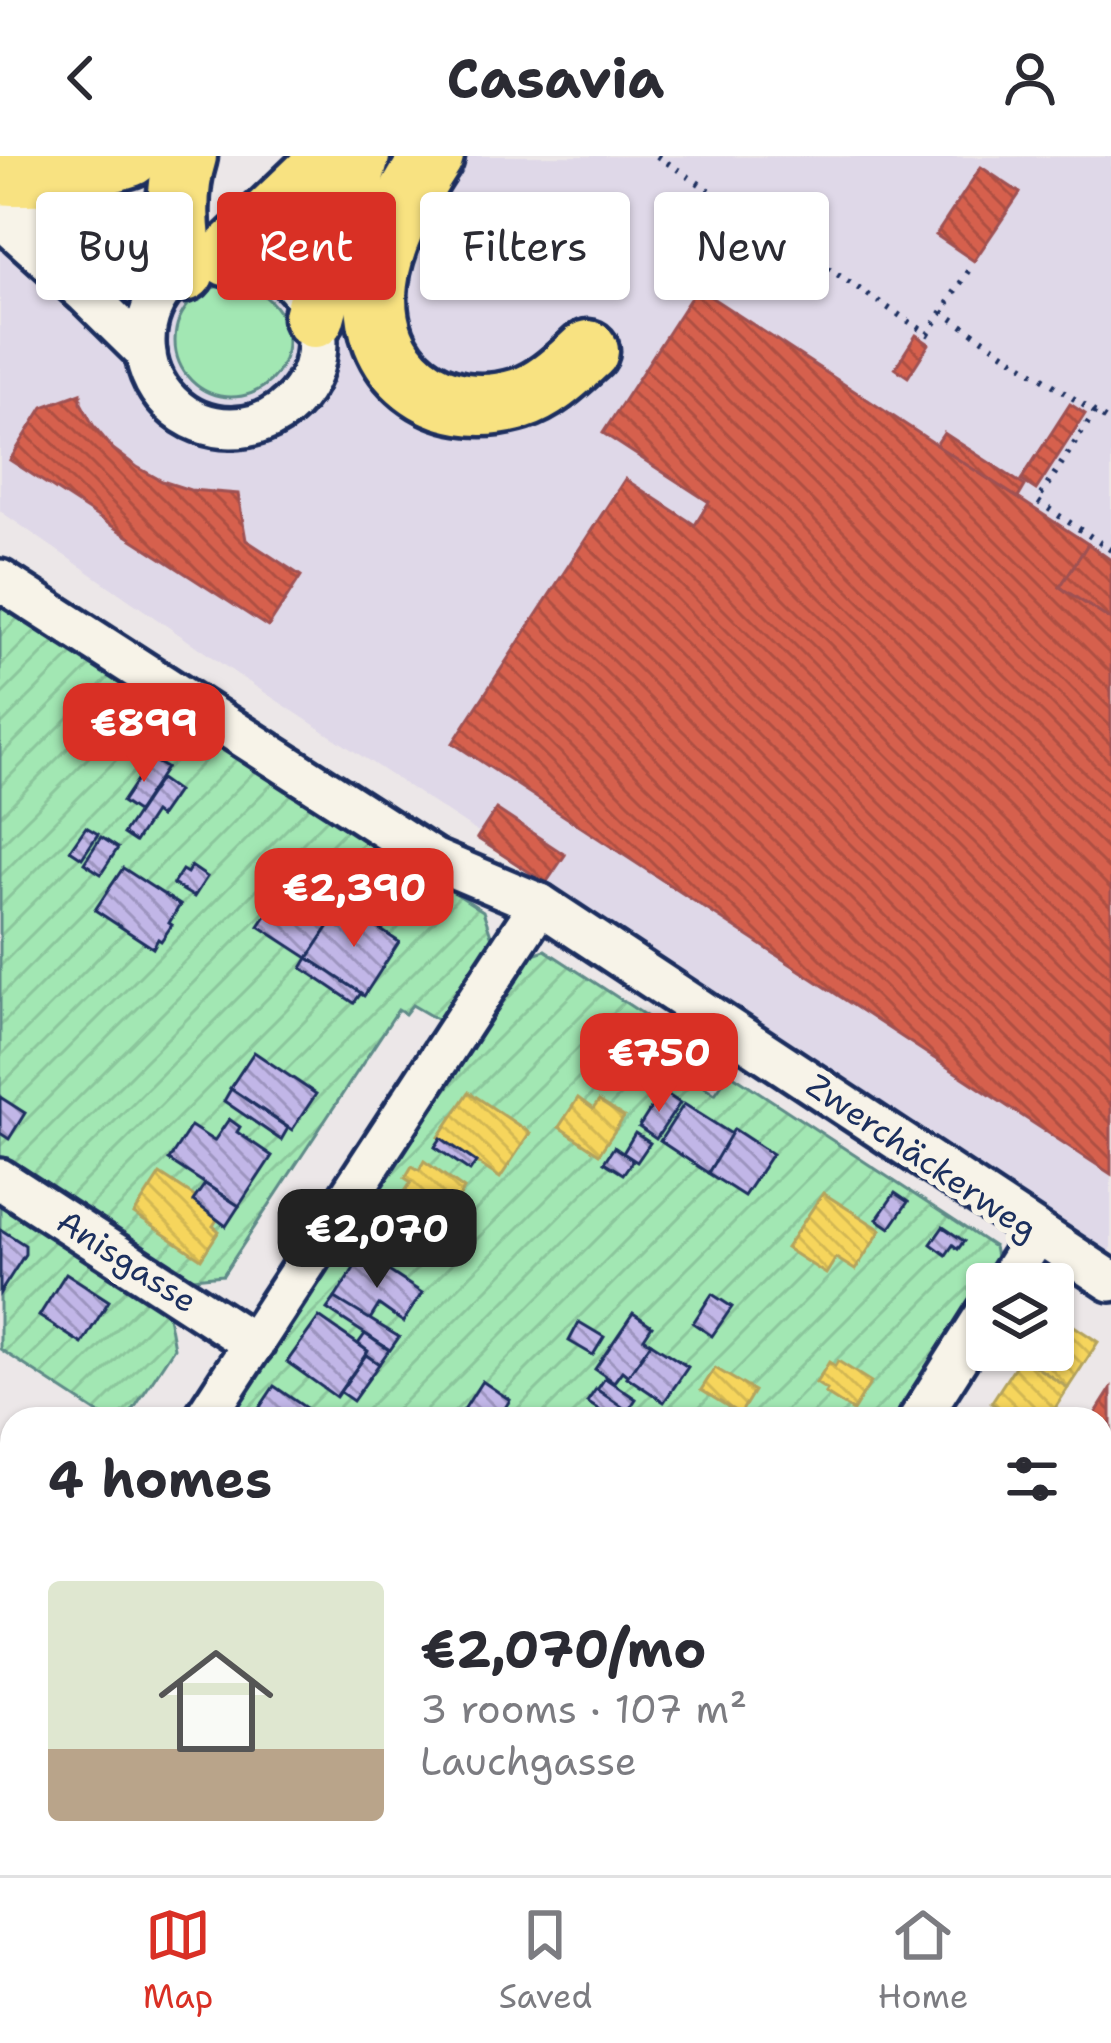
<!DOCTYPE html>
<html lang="en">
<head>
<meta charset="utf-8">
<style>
  body { margin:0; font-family:"Shantell Sans",sans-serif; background:#f7f7f7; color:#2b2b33; height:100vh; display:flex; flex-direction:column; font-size:45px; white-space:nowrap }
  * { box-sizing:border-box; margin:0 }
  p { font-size:39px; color:#7c7c81 }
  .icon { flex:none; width:66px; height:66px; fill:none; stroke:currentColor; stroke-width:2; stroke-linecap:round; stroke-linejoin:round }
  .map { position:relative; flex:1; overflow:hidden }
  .details { position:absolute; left:0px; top:1251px; width:1113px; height:468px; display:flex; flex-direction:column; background:#fff; border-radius:36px 36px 0 0; box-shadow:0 3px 9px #0004 }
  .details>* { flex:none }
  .banner { position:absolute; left:36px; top:36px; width:1041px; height:108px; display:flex; gap:24px }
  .buttons { position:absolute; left:966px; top:1107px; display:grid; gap:24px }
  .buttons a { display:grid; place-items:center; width:108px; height:108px; border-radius:12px; background:#fff; box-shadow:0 3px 9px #0004; font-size:60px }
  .price { position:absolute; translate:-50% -102px; padding:0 27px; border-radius:24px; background:#d93025; color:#fff; font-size:39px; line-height:78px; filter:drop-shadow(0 3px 6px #0008) }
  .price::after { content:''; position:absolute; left:50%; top:72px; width:36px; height:27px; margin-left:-18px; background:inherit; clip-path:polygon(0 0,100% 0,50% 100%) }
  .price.current { background:#222; color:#fff }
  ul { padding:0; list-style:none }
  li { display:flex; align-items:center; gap:36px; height:300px; padding:0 48px }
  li+li { border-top:3px solid #e1e1e2 }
  li span { display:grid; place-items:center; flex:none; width:336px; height:240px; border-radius:12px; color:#555 }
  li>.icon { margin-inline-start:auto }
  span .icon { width:144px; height:144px; fill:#fffc; stroke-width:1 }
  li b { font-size:51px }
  h2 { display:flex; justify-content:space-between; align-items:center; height:144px; padding:0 48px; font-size:51px }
  .tag { padding:0 42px; border-radius:12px; background:#fff; box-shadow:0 3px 9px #0004; font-size:42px; line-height:108px }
  .tag.current { background:#d93025; color:#fff }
  header { display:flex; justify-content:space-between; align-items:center; height:156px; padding:0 48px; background:#fff; font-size:54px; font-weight:700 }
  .tab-bar { display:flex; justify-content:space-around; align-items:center; height:168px; border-top:3px solid #e1e1e2; background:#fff; font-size:33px; color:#7c7c81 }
  .tab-bar a { display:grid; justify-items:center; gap:6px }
  .tab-bar .current { color:#d93025 }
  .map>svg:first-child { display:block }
  .built { fill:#dfd8e8 }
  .industrial { fill:url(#industrial-grid) }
  .grass { fill:#a2e7b3; stroke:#5e8b88; stroke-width:3 }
  .forest { fill:url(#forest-firs); stroke:#5e8b88; stroke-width:3 }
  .garden { fill:url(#garden-furrows); stroke:#5e8b88; stroke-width:3 }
  .homes { fill:url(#homes-back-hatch); stroke:#b4a35d; stroke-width:3 }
  .shops { fill:url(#shops-back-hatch); stroke:#9e5152; stroke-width:3 }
  .building { fill:url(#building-back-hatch); stroke:#1b2f5e; stroke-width:3 }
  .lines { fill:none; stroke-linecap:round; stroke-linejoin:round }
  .street-casing { stroke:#1b2f5e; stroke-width:48 }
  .primary-casing { stroke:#1b2f5e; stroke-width:69 }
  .path { stroke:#1b2f5e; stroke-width:6; stroke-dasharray:3 9; stroke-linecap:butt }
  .street { stroke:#f7f3e8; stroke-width:39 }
  .primary { stroke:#f8e281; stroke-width:60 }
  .labels { text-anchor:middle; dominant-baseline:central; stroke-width:12; stroke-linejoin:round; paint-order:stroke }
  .street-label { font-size:33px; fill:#1b2f5e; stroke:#f7f3e8 }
</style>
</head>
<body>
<header><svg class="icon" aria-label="back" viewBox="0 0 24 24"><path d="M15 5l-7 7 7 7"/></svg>Casavia<svg class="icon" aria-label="person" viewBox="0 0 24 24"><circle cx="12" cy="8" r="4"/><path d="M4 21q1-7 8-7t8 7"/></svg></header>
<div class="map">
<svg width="1111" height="1719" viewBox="0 0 1111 1719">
  <defs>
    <pattern id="industrial-grid" width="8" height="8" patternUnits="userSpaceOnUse" patternTransform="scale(3)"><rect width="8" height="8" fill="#dfd8e8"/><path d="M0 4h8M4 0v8" fill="none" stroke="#bfbac9"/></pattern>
    <pattern id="forest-firs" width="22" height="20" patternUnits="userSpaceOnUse" patternTransform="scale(3)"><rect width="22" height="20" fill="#a2e7b3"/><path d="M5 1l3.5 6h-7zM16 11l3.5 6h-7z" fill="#8bc69c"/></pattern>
    <pattern id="garden-furrows" width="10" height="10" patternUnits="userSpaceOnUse" patternTransform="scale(3)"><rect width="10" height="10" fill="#a2e7b3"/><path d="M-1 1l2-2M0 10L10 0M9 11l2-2" fill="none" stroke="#8bc69c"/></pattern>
    <pattern id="homes-back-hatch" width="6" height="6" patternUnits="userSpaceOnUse" patternTransform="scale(3)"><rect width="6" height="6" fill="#f6d55c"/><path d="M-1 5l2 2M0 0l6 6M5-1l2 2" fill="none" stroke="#d2b752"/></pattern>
    <pattern id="shops-back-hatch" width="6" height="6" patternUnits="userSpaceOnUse" patternTransform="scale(3)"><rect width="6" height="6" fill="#d6604d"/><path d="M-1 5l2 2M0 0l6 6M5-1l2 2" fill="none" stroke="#ad5043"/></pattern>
    <pattern id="building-back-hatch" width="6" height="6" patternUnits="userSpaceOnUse" patternTransform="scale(3)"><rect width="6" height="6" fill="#c1b6e7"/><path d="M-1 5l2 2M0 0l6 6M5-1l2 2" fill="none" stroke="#9c94be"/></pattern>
  </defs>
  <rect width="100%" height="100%" fill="#ece7e8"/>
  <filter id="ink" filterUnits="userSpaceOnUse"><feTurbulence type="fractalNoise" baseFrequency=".00833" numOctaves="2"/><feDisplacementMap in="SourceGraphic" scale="24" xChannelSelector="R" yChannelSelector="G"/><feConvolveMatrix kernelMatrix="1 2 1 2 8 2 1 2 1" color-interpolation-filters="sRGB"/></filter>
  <g filter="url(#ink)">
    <g class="built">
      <path d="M 0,0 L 31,0 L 337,172 L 405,92 L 455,0 L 1111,1 L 1111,1098 L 477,682 L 479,677 L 238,519 L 0,355 Z"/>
      <path d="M 12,1693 L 12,1707 L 279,1707 L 297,1719 L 0,1719 L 0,1711 Z"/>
    </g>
    <path class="industrial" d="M 1101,1349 L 1111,1356 L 1111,1719 L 749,1719 L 752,1707 L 1101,1707 Z"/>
    <circle class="grass" cx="231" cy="185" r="56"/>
    <path class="forest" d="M 280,1707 L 452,1707 L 470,1719 L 298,1719 Z"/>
    <g class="garden">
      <path d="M 0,442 L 483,755 L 492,782 L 438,864 L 412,849 L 405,858 L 398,854 L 223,1119 L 183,1123 L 0,1003 Z"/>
      <path d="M 545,794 L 692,890 L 678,913 L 715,938 L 730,917 L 994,1091 L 997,1106 L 894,1263 L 221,1263 L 533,798 Z"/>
      <path d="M 0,1041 L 166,1149 L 174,1192 L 127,1263 L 107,1263 L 0,1193 Z"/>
    </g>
    <g class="homes">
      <path d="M 469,936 L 530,977 L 500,1022 L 439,981 Z"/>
      <path d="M 578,942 L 593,953 L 599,945 L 624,961 L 599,998 L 559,971 Z"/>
      <path d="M 424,1005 L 464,1033 L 452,1053 L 439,1045 L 429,1061 L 400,1044 L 411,1026 L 405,1022 L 412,1010 L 419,1014 Z"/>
      <path d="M 160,1018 L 195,1041 L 193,1045 L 218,1062 L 213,1070 L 219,1075 L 201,1103 L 134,1058 Z"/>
      <path d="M 823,1037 L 881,1074 L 855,1114 L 836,1102 L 826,1118 L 786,1092 Z"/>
      <path d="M 1053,1156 L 1098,1186 L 1068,1232 L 1021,1201 L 1026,1194 L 1053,1194 Z"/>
      <path d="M 1021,1201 L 1068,1232 L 1048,1263 L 1016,1263 L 991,1247 Z"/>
      <path d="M 838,1205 L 871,1226 L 853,1255 L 825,1237 L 827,1234 L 816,1227 L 829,1206 L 835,1210 Z"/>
      <path d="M 715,1212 L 754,1235 L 740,1258 L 701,1234 Z"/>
    </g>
    <g class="shops">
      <path d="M 981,11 L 1020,37 L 974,105 L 936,79 Z"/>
      <path d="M 697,132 L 1088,388 L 1060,431 L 1111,464 L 1111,1018 L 453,587 L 625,323 L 695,369 L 709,346 L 603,277 Z"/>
      <path d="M 916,179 L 929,188 L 908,221 L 895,212 Z"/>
      <path d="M 81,237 L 81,247 L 93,269 L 113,293 L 137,311 L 162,325 L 190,334 L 238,338 L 246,384 L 301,420 L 268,471 L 10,304 L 43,251 Z"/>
      <path d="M 1070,248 L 1085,258 L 1036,334 L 1021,324 Z"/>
      <path d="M 944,277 L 1025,330 L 1018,342 L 936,289 Z"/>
      <path d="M 1088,388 L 1111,404 L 1111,464 L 1060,431 Z"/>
      <path d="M 496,653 L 565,699 L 546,727 L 477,682 Z"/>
      <path d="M 1111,1233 L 1111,1356 L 1101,1349 L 1101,1263 L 1092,1263 Z"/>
      <path d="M 57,1707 L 184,1707 L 202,1719 L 49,1719 Z"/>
    </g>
    <g class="building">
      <path d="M 151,603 L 166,612 L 137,656 L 122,646 Z"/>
      <path d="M 160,623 L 177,635 L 159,661 L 154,657 L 135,686 L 123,678 Z"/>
      <path d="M 86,671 L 98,678 L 82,702 L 70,694 Z"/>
      <path d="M 101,681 L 118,692 L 101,718 L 84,707 Z"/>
      <path d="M 191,710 L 207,721 L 194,741 L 173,728 L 182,714 L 187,717 Z"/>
      <path d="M 123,712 L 180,749 L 169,767 L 172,769 L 161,785 L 158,783 L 153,792 L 95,754 Z"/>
      <path d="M 294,717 L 343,749 L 308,802 L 259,770 L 271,752 L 266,748 L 279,726 L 285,731 Z"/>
      <path d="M 343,749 L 399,786 L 364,840 L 308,802 Z"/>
      <path d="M 308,802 L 361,837 L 354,847 L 302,812 Z"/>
      <path d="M 254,896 L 316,938 L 292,974 L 230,932 Z"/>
      <path d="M 231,933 L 288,972 L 281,984 L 224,945 Z"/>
      <path d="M 662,935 L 680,947 L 656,983 L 639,971 Z"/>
      <path d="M 0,941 L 25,957 L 9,983 L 0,977 Z"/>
      <path d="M 684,948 L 733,979 L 708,1017 L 660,985 Z"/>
      <path d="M 229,963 L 240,971 L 237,976 L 272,1000 L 239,1050 L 169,1004 L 191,970 L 214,985 Z"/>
      <path d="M 734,973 L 772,998 L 744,1040 L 708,1017 Z"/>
      <path d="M 635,977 L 650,987 L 637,1006 L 623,997 Z"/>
      <path d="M 441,982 L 476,1006 L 470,1015 L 435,991 Z"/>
      <path d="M 614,991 L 633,1004 L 623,1018 L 604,1006 Z"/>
      <path d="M 205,1028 L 239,1050 L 226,1070 L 193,1045 Z"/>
      <path d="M 895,1037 L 908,1046 L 890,1072 L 877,1063 Z"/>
      <path d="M 400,1044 L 428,1060 L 420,1074 L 393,1057 Z"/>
      <path d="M 943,1071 L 964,1085 L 958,1093 L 953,1089 L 946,1099 L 931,1088 Z"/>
      <path d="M 0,1073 L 25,1089 L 25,1098 L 0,1137 Z"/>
      <path d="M 363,1098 L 422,1137 L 403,1166 L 379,1149 L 369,1165 L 335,1142 Z"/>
      <path d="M 66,1117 L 109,1145 L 82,1188 L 39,1160 Z"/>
      <path d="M 712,1138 L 732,1151 L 712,1180 L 693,1167 Z"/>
      <path d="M 335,1142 L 399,1181 L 390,1194 L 327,1153 Z"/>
      <path d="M 633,1157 L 652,1170 L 644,1182 L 651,1187 L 628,1220 L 622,1215 L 614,1226 L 595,1213 Z"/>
      <path d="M 319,1161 L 368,1195 L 336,1241 L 287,1206 Z"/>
      <path d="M 579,1166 L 604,1181 L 593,1199 L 569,1185 Z"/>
      <path d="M 365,1178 L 389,1194 L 379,1208 L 366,1199 L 368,1195 L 358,1188 Z"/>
      <path d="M 651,1187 L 688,1211 L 664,1246 L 627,1221 Z"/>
      <path d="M 366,1199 L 379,1208 L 353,1245 L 340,1236 Z"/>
      <path d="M 605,1222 L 636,1243 L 628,1255 L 597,1234 Z"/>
      <path d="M 482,1225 L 510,1244 L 498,1263 L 458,1263 Z"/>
      <path d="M 274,1230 L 319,1261 L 318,1263 L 252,1263 Z"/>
      <path d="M 596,1233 L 628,1255 L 623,1263 L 613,1263 L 587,1246 Z"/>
    </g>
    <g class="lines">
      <defs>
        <g id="street">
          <path d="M 0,29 L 105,99 L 169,127"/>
          <path d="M 0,61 L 86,138 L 146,197"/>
          <circle cx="231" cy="186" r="86"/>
          <path d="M 0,424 L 433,703 L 540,748 L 1111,1125"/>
          <path d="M 0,1023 L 254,1188"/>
          <path d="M 1005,1128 L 1037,1078"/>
          <path d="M 204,1263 L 540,748"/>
          <path d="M 919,1263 L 987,1156"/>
        </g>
        <g id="primary">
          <path d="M 433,0 C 409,37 382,83 377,127 C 367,213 439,268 520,243 C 546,235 568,213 588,195"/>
          <path d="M 0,18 C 48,22 84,15 130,0"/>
          <path d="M 229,100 L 334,0"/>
          <path d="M 184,115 C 178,76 174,38 186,0"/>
          <path d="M 314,161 L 359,0"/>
        </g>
      </defs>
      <use href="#street" class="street-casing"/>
      <use href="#primary" class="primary-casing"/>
      <g class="path">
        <path d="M 657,0 L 928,178 L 970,112"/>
        <path d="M 492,63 L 561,106"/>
        <path d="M 706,116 L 744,57"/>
        <path d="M 942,156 L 1111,267"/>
        <path d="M 1095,256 L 1037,345 L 1111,394"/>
        <path d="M 706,1719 L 713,1707"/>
      </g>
      <use href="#street" class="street"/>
      <use href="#primary" class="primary"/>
    </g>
  </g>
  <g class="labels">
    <g class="street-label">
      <text transform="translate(922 1001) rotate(34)">Zwerchäckerweg</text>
      <text transform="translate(127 1105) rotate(33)">Anisgasse</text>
    </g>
  </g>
</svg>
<div class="buttons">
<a><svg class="icon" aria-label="layers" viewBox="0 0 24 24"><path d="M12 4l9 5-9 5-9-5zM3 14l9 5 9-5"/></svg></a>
</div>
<b class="price" style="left:144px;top:629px">€899</b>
<b class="price" style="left:354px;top:794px">€2,390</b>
<b class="price" style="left:659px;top:959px">€750</b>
<b class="price current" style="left:377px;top:1135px">€2,070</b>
<div class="banner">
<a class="tag">Buy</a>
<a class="tag current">Rent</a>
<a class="tag">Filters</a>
<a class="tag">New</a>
</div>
<section class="details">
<h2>4 homes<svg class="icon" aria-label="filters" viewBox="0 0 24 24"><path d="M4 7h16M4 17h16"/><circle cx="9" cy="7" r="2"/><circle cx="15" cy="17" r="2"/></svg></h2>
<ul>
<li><span style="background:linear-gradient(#dfe7d0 70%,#b9a48a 0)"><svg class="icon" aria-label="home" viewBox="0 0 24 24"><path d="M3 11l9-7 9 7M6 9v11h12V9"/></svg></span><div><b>€2,070/mo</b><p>3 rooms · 107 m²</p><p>Lauchgasse</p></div></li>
</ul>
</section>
</div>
<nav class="tab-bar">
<a class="current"><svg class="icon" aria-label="map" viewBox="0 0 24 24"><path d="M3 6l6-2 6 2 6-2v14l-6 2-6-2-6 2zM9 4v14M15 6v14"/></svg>Map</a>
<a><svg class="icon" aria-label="saved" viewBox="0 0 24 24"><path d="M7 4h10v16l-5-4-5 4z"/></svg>Saved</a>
<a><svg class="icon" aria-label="home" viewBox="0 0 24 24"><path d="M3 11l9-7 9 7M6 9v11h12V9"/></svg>Home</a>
</nav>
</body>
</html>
